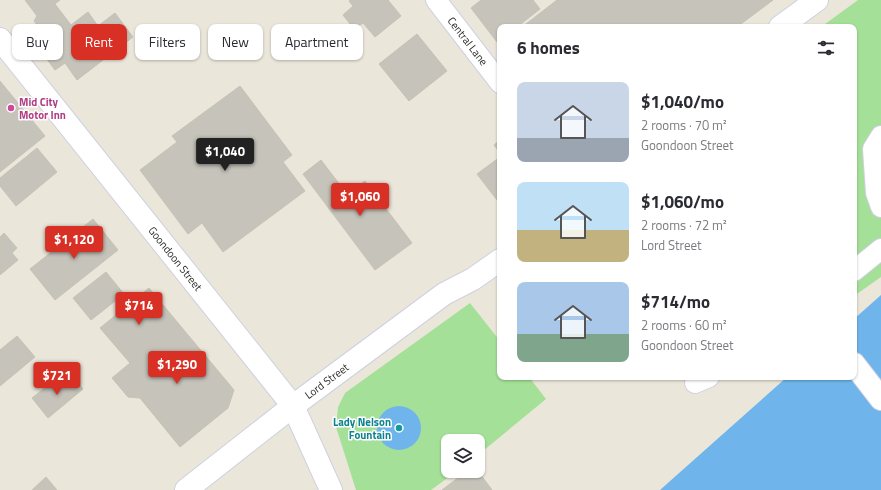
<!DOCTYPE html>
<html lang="en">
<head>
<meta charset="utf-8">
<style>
  body { margin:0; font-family:"Titillium Web",sans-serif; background:#f2f2f3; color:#2b2b33; height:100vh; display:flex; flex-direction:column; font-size:15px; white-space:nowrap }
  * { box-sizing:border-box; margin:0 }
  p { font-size:13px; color:#7c7c81 }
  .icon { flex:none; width:22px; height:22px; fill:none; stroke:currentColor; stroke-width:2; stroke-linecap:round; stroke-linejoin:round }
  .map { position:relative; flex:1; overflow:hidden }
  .drawer { position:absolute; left:497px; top:24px; width:360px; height:356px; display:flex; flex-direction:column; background:#fff; border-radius:8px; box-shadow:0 1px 3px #0004 }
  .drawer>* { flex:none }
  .banner { position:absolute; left:12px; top:24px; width:380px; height:36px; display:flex; gap:8px }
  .tools { position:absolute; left:441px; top:434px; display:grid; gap:8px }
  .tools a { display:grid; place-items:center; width:44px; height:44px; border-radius:8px; background:#fff; box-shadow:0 1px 3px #0004; font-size:20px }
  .price { position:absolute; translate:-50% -34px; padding:0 9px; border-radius:4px; background:#d93025; color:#fff; font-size:13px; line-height:26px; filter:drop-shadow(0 1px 2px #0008) }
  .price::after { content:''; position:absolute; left:50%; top:24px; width:12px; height:9px; margin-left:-6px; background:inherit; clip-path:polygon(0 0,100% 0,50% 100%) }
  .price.active { background:#222; color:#fff }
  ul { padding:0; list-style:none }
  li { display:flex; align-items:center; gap:12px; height:100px; padding:0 20px }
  li span { display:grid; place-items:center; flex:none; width:112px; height:80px; border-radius:8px; color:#555 }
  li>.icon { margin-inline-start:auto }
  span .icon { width:48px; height:48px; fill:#fffc; stroke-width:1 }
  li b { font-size:17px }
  h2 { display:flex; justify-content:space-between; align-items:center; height:48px; padding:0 20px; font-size:17px }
  .tag { padding:0 14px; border-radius:8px; background:#fff; box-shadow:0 1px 3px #0004; font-size:14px; line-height:36px }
  .tag.active { background:#d93025; color:#fff }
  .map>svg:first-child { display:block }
  .green { fill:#a4e097 }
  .water { fill:#6fb5eb }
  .building { fill:#c6c3ba; stroke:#c6c2b4 }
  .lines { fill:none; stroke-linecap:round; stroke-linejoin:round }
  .minor-casing { stroke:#cfd0e1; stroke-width:22 }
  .tertiary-casing { stroke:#cfd0e1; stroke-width:24 }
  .secondary-casing { stroke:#cfd0e1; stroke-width:24 }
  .minor { stroke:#fff; stroke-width:20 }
  .tertiary { stroke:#fff; stroke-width:22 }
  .secondary { stroke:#fff; stroke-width:22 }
  .hotel-dot { fill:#d1479c; stroke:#fff; stroke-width:1.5 }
  .culture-dot { fill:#0f9aa8; stroke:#fff; stroke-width:1.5 }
  .labels { text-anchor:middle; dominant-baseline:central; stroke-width:3; stroke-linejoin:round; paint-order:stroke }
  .street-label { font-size:11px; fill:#282828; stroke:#fff }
  .hotel-label { font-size:11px; font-weight:bold; fill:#b23c85; stroke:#fff; text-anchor:start }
  .culture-label { font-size:11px; font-weight:bold; fill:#0d838f; stroke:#fff; text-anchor:end }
</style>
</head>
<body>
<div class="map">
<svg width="881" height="490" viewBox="0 0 881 490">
  <rect width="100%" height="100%" fill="#ebe6da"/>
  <g class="green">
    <path d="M 858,0 L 881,0 L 881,277 L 854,296 L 854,27 L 821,27 Z"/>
    <path d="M 470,303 L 500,341 L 500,377 L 529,377 L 546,399 L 478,455 L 478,441 L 448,441 L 448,471 L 457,471 L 431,490 L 356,490 L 336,427 L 338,407 L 345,393 Z"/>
  </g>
  <g class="water">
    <path d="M 881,295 L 881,490 L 660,490 L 787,377 L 854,377 L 854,319 Z"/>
    <circle cx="399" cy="428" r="22"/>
  </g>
  <g class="building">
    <path d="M 25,0 L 60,0 L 55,4 L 71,25 L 88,12 L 98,26 L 115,13 L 133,37 L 77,80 L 65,63 L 55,70 L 40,50 L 50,43 L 34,21 L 37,16 Z"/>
    <path d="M 350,0 L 388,0 L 401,16 L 375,37 L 363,23 L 354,29 L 343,15 L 353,6 L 349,1 Z"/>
    <path d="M 481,0 L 533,0 L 540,9 L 517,27 L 500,27 L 500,40 L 497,42 L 471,8 Z"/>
    <path d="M 557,0 L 773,0 L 737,27 L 522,27 Z"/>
    <path d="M 417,34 L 447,71 L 409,101 L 379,64 Z"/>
    <path d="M 0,81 L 45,136 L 0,172 Z"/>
    <path d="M 240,86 L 292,155 L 283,162 L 305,191 L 223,252 L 202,223 L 188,234 L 140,170 L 177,142 L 172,136 Z"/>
    <path d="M 500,140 L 500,153 L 494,145 Z"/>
    <path d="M 37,148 L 57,172 L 16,206 L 0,186 L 0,178 Z"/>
    <path d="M 500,157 L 500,198 L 497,200 L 477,174 Z"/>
    <path d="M 321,160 L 347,194 L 365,181 L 412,243 L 375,270 L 303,174 Z"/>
    <path d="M 93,219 L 118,250 L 55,300 L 30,269 Z"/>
    <path d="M 4,233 L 17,248 L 12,253 L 18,260 L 0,275 L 0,237 Z"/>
    <path d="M 106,272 L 124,294 L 91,320 L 73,298 Z"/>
    <path d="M 149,288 L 178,323 L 130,363 L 100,328 Z"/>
    <path d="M 178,323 L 234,390 L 228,408 L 180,447 L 140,398 L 128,397 L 112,378 Z"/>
    <path d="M 17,336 L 35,357 L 0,386 L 0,350 Z"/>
    <path d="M 72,375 L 83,389 L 48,418 L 32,398 L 51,383 L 55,389 Z"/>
    <path d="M 467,471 L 478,471 L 492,490 L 442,490 Z"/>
    <path d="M 46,477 L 57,490 L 32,490 Z"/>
  </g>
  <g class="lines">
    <defs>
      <g id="minor">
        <path id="s1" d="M 436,0 L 500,83"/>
        <path d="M 881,136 L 873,149 L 876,193 L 881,207"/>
        <path d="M 854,271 L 881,249"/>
        <path d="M 695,383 L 709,377"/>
      </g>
      <g id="tertiary">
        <path id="s2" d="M 0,39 L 293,406 L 331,490"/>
      </g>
      <g id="secondary">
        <path d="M 780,27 L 817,0"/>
        <path d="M 854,364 L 881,399"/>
        <path id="s3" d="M 186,490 L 293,406 L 444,294 L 473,279 L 500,260"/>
      </g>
    </defs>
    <use href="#minor" class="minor-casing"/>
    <use href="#tertiary" class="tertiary-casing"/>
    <use href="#secondary" class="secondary-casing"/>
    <use href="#minor" class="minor"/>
    <use href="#tertiary" class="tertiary"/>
    <use href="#secondary" class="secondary"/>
  </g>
  <circle class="hotel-dot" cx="11" cy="108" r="4"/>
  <circle class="culture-dot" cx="399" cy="428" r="4"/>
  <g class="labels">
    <g class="street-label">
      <text stroke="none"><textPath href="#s1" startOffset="52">Central Lane</textPath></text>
      <text stroke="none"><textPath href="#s2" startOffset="281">Goondoon Street</textPath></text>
      <text stroke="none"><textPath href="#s3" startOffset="178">Lord Street</textPath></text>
    </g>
    <g class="hotel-label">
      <text x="19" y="102">Mid City<tspan x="19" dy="13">Motor Inn</tspan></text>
    </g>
    <g class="culture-label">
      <text x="391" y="422">Lady Nelson<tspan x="391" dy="13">Fountain</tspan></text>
    </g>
  </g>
</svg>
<div class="tools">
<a><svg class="icon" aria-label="layers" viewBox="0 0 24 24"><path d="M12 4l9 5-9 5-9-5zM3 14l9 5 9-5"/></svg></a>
</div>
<b class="price active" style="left:225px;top:172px">$1,040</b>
<b class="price" style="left:360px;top:217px">$1,060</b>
<b class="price" style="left:74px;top:260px">$1,120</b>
<b class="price" style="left:139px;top:326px">$714</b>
<b class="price" style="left:177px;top:385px">$1,290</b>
<b class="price" style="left:57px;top:396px">$721</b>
<div class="banner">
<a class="tag">Buy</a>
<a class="tag active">Rent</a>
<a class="tag">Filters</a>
<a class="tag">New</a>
<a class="tag">Apartment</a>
</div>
<section class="drawer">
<h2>6 homes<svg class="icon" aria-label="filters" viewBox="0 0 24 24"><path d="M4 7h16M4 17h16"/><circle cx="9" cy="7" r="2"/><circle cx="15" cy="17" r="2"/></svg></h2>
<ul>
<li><span style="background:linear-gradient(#c9d6e8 70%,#9aa5b1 0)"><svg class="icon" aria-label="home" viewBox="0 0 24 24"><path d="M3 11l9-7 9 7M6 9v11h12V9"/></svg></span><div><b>$1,040/mo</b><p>2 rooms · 70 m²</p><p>Goondoon Street</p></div></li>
<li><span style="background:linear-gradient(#bfe0f5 60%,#c2b280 0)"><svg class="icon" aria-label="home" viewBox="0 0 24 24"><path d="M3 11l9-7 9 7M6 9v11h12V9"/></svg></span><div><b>$1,060/mo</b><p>2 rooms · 72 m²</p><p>Lord Street</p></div></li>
<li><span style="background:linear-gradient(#a9c7e8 65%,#7fa58c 0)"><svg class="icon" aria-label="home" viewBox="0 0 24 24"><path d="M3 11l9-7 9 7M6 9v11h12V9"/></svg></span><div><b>$714/mo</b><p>2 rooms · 60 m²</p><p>Goondoon Street</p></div></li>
</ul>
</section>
</div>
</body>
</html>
